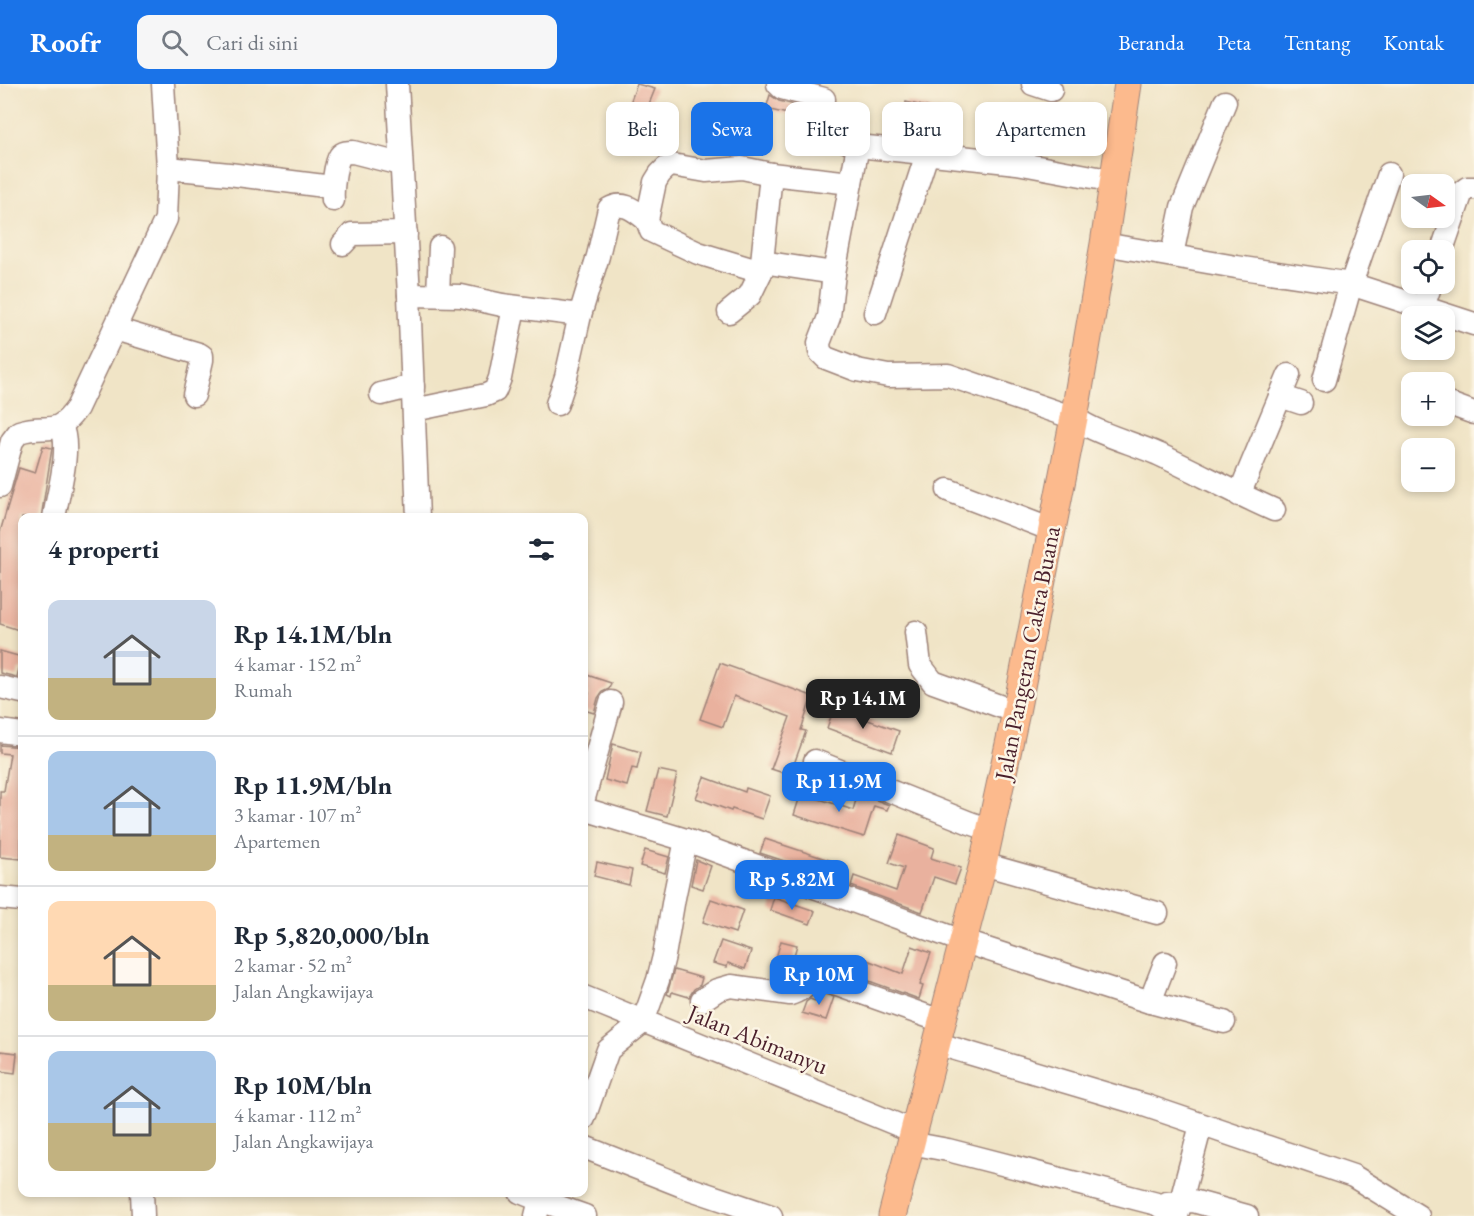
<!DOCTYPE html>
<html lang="id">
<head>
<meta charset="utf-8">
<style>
  body { margin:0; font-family:"EB Garamond",serif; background:#f6f6f7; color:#1f2937; height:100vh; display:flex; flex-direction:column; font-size:22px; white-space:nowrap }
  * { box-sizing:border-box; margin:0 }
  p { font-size:20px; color:#747a83 }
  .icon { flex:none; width:33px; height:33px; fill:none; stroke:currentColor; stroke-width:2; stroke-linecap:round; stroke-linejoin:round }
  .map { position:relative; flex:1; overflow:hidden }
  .panel { position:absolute; left:18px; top:429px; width:570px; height:684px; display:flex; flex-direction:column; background:#fff; border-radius:12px; box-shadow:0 3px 9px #0003 }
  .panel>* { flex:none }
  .banner { position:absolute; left:606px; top:18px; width:570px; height:54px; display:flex; gap:12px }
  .needle { width:39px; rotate:104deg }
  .tools { position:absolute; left:1401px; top:90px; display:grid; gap:12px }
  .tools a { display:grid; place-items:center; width:54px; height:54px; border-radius:12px; background:#fff; box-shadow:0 3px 9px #0003; font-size:30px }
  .price { position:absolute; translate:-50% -51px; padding:0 14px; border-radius:12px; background:#1a73e8; color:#fff; font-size:20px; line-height:39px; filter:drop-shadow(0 2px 3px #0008) }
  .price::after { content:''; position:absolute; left:50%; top:36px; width:18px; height:14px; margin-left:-9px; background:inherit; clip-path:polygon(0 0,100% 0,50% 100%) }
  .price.active { background:#222; color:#fff }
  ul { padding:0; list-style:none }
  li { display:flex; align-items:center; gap:18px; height:150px; padding:0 30px }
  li+li { border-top:2px solid #e0e1e3 }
  li span { display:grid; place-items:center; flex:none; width:168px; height:120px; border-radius:12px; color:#555 }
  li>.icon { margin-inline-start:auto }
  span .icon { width:72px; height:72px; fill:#fffc; stroke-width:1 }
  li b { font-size:26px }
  h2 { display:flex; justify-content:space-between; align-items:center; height:72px; padding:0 30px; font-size:26px }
  .pill { padding:0 21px; border-radius:12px; background:#fff; box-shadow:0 3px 9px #0003; font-size:21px; line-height:54px }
  .pill.active { background:#1a73e8; color:#fff }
  header { display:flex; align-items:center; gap:36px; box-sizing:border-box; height:84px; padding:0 30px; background:#1a73e8; color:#fff }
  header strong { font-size:28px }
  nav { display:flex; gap:33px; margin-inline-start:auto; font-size:21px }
  .search { width:420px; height:54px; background:#f6f6f7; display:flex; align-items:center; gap:15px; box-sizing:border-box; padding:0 21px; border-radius:12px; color:#747a83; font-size:22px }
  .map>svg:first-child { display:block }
  .building { fill:#e9b19e }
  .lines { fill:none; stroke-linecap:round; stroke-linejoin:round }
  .minor-casing { stroke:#9d8278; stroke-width:25 }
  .major-casing { stroke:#9d8278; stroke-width:29 }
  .minor { stroke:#fff; stroke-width:22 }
  .major { stroke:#fcba8d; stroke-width:27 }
  .labels { text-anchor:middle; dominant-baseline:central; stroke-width:5; stroke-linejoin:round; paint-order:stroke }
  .street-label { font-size:24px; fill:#4a1f2b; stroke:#fcf5e5 }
</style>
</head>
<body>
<header>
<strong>Roofr</strong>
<div class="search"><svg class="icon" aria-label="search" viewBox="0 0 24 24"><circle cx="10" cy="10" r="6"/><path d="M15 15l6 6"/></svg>Cari di sini</div>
<nav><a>Beranda</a><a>Peta</a><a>Tentang</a><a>Kontak</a></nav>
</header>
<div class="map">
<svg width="1474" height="1132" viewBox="0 0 1474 1132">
  <rect width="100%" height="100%" fill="#fcf5e5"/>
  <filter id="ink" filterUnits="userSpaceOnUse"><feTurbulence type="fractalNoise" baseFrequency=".0167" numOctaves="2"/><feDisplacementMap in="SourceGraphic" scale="12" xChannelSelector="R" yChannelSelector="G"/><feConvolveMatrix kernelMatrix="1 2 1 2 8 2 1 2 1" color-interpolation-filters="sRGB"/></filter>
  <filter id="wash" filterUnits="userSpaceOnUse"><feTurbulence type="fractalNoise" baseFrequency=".008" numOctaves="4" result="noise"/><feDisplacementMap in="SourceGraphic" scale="24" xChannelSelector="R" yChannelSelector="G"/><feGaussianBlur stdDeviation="1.35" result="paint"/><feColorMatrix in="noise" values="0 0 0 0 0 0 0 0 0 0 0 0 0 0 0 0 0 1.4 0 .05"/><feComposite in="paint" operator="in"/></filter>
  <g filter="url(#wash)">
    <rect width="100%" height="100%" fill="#f0e4c6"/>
    <g id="blocks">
      <g class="building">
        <path d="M 637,0 L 655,5 L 647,25 L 630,19 Z"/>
        <path d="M 770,11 L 779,17 L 807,24 L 805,34 L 766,25 Z"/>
        <path d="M 906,18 L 943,27 L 940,43 L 955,45 L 953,59 L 900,53 Z"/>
        <path d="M 43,362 L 52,364 L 41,434 L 22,434 L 22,547 L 0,540 L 0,448 L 19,384 L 35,389 Z"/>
        <path d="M 0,567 L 22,573 L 22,586 L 19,585 L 17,593 L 0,589 Z"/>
        <path d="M 720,579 L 812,612 L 801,646 L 806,647 L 790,691 L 771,685 L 790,633 L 734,612 L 723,643 L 700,635 Z"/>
        <path d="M 587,591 L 611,599 L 609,605 L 602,608 L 598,614 L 594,629 L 584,626 L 589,609 L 584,607 Z"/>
        <path d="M 834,624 L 899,647 L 892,668 L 827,644 Z"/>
        <path d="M 613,660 L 641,668 L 637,685 L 632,684 L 627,702 L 605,696 Z"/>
        <path d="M 0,661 L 22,663 L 21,775 L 0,773 L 0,707 L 4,707 L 10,670 L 0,669 Z"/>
        <path d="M 658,686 L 677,690 L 667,732 L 647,727 Z"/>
        <path d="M 704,693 L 745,708 L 746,704 L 770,712 L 762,735 L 732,725 L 731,727 L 696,714 Z"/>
        <path d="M 801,709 L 853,726 L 858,709 L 889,721 L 887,726 L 874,722 L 864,753 L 794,731 Z"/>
        <path d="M 899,751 L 934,764 L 931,774 L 961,784 L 955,800 L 934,793 L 922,828 L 851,802 L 854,792 L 896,807 L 904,784 L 889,779 Z"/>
        <path d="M 765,755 L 832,777 L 827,791 L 760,769 Z"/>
        <path d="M 645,766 L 669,773 L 665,789 L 640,782 Z"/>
        <path d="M 696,776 L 711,782 L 703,805 L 691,801 Z"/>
        <path d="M 597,778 L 632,786 L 629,801 L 594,792 Z"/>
        <path d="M 774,813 L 815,827 L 810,840 L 770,826 Z"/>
        <path d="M 711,815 L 743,826 L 735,849 L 703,838 Z"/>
        <path d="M 721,857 L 751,867 L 745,885 L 728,879 L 727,883 L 713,879 Z"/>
        <path d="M 781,857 L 797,861 L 791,882 L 775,877 Z"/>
        <path d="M 912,862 L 931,869 L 920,901 L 923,902 L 919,915 L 850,890 L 857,872 L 903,890 Z"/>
        <path d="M 674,886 L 702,894 L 700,901 L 694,905 L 689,913 L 672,908 L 671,912 L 667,910 Z"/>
        <path d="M 822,909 L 834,913 L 826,936 L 802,929 L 806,918 L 810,915 L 815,917 L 817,911 Z"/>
        <path d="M 0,967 L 17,969 L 15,989 L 0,987 Z"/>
      </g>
    </g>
  </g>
  <g filter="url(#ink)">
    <use href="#blocks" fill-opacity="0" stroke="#9d8278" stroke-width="1.5"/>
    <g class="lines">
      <defs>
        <g id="minor">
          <path d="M 397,0 L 409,211 L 418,434"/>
          <path d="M 778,0 L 782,4 L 824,15 C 822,45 832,53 858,62 L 1017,79 L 1114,97"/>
          <path d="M 1033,0 L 1051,6"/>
          <path d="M 858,62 L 834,189 L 829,233 L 819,259 L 820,268 L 826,274 L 857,286 L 888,292 L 948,291 L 1074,334 C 1100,351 1130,358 1158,370 C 1197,388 1235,409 1274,426"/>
          <path d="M 168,84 L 229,90 L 332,103"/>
          <path d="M 333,116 C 332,108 335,79 340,72 C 343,68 348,68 353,68 L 400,80"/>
          <path d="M 343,160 L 352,150 L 406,149"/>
          <path d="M 1104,160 L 1236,183 L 1351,200 L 1474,240"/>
          <path d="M 1442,166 L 1462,108 L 1467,104 L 1474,104"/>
          <path d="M 1172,171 L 1182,123 L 1225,18"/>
          <path d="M 762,178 L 834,189"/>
          <path d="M 761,188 L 698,169 L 651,147 L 647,136 L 655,98 L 660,90 L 666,84 L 672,81 L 706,87 L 742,84 L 771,90 L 851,99"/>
          <path d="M 409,211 L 461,212 L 502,221 L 580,231 L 566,293 L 557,320"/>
          <path d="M 438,211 L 440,163"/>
          <path d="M 1423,223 L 1431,200"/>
          <path d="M 729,228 L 750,211 L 761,188 L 771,90"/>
          <path d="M 875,229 L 927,70"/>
          <path d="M 580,231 L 598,172 L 609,125 C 624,116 635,127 647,136"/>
          <path d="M 115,245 L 199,270 L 202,272 L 202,276 L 194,311"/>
          <path d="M 1324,296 L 1351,200 L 1389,90"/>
          <path d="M 381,310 L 413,302"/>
          <path d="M 1280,312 L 1301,319"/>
          <path d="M 1444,318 L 1474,329"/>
          <path d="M 414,326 L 486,311 L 495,307 L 500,294 L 514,223"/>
          <path d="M 0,402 L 12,357 L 19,348 C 48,338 54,356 77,324 L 166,135 L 168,84 L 163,0"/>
          <path d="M 948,406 L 1052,446"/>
          <path d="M 1239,411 L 1289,291"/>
          <path d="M 54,434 C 58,409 72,363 61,342"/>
          <path d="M 916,548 L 920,581 L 933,598 L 1016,628"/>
          <path d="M 0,603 L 22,608"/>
          <path d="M 0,647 L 22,650"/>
          <path d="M 815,677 L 970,739 L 991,746"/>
          <path d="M 584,714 L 611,618"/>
          <path d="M 584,725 L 686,756 L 962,857 L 1150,918 L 1224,938"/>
          <path d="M 983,780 L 1157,829"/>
          <path d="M 0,814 L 22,816"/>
          <path d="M 584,913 L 913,1047"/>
          <path d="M 702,916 L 717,906 L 731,902 L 790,910 C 802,907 811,896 823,895 L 941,937"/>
          <path d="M 1150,918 L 1165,879"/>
          <path d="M 935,959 L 1144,1021 L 1353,1092 L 1418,1132"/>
          <path d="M 584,1034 L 608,966 L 643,938 L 658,896 L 664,872 L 674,814 L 686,756"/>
          <path d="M 910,1059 L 948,1066 L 1157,1120 L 1175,1132"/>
          <path d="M 584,1063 L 688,1104 L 771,1132"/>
          <path d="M 142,1108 L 143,1132"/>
          <path d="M 520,1108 L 540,1116"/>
          <path d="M 1167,1119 L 1193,1117 L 1247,1132"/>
          <path d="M 536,1132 L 540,1116 L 585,1132"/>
          <path d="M 1177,1132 L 1201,1041"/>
        </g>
        <path id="major" d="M 892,1132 L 983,780 L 1016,628 L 1074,334 L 1104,160 L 1128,0"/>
      </defs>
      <use href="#minor" class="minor-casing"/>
      <use href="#major" class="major-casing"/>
      <use href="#minor" class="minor"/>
      <use href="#major" class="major"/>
    </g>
  </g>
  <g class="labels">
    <g class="street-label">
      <text transform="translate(1027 569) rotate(-79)">Jalan Pangeran Cakra Buana</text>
      <text transform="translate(758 955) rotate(22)">Jalan Abimanyu</text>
    </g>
  </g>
</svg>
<div class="tools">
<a><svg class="needle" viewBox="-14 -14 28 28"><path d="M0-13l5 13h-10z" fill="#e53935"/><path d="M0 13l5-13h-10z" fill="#747a83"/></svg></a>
<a><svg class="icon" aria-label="locate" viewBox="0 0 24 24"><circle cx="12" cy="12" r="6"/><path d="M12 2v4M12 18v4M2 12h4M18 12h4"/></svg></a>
<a><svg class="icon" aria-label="layers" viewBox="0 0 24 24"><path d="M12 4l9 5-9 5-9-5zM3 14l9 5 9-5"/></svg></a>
<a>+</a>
<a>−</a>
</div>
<b class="price active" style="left:863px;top:646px">Rp 14.1M</b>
<b class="price" style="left:839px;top:729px">Rp 11.9M</b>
<b class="price" style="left:792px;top:827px">Rp 5.82M</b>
<b class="price" style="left:819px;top:922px">Rp 10M</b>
<div class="banner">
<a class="pill">Beli</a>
<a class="pill active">Sewa</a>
<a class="pill">Filter</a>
<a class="pill">Baru</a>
<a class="pill">Apartemen</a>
</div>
<section class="panel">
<h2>4 properti<svg class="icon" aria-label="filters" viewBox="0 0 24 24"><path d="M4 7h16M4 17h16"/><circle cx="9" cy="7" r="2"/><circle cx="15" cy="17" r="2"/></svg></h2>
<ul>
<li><span style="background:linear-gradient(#c9d6e8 65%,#c2b280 0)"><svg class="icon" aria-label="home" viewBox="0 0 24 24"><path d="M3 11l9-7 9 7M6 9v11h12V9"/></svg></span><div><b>Rp 14.1M/bln</b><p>4 kamar · 152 m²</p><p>Rumah</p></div></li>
<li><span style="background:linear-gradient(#a9c7e8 70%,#c2b280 0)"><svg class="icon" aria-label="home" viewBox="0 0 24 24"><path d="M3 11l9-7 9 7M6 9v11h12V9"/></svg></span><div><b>Rp 11.9M/bln</b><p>3 kamar · 107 m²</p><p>Apartemen</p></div></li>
<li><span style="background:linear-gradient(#ffd9b3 70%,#c2b280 0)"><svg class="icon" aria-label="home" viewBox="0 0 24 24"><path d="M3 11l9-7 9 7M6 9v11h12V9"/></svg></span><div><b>Rp 5,820,000/bln</b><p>2 kamar · 52 m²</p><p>Jalan Angkawijaya</p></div></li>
<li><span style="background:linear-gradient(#a9c7e8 60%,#c2b280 0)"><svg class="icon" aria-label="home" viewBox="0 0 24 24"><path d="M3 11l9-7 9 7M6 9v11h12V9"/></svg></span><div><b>Rp 10M/bln</b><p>4 kamar · 112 m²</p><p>Jalan Angkawijaya</p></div></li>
</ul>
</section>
</div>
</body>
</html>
